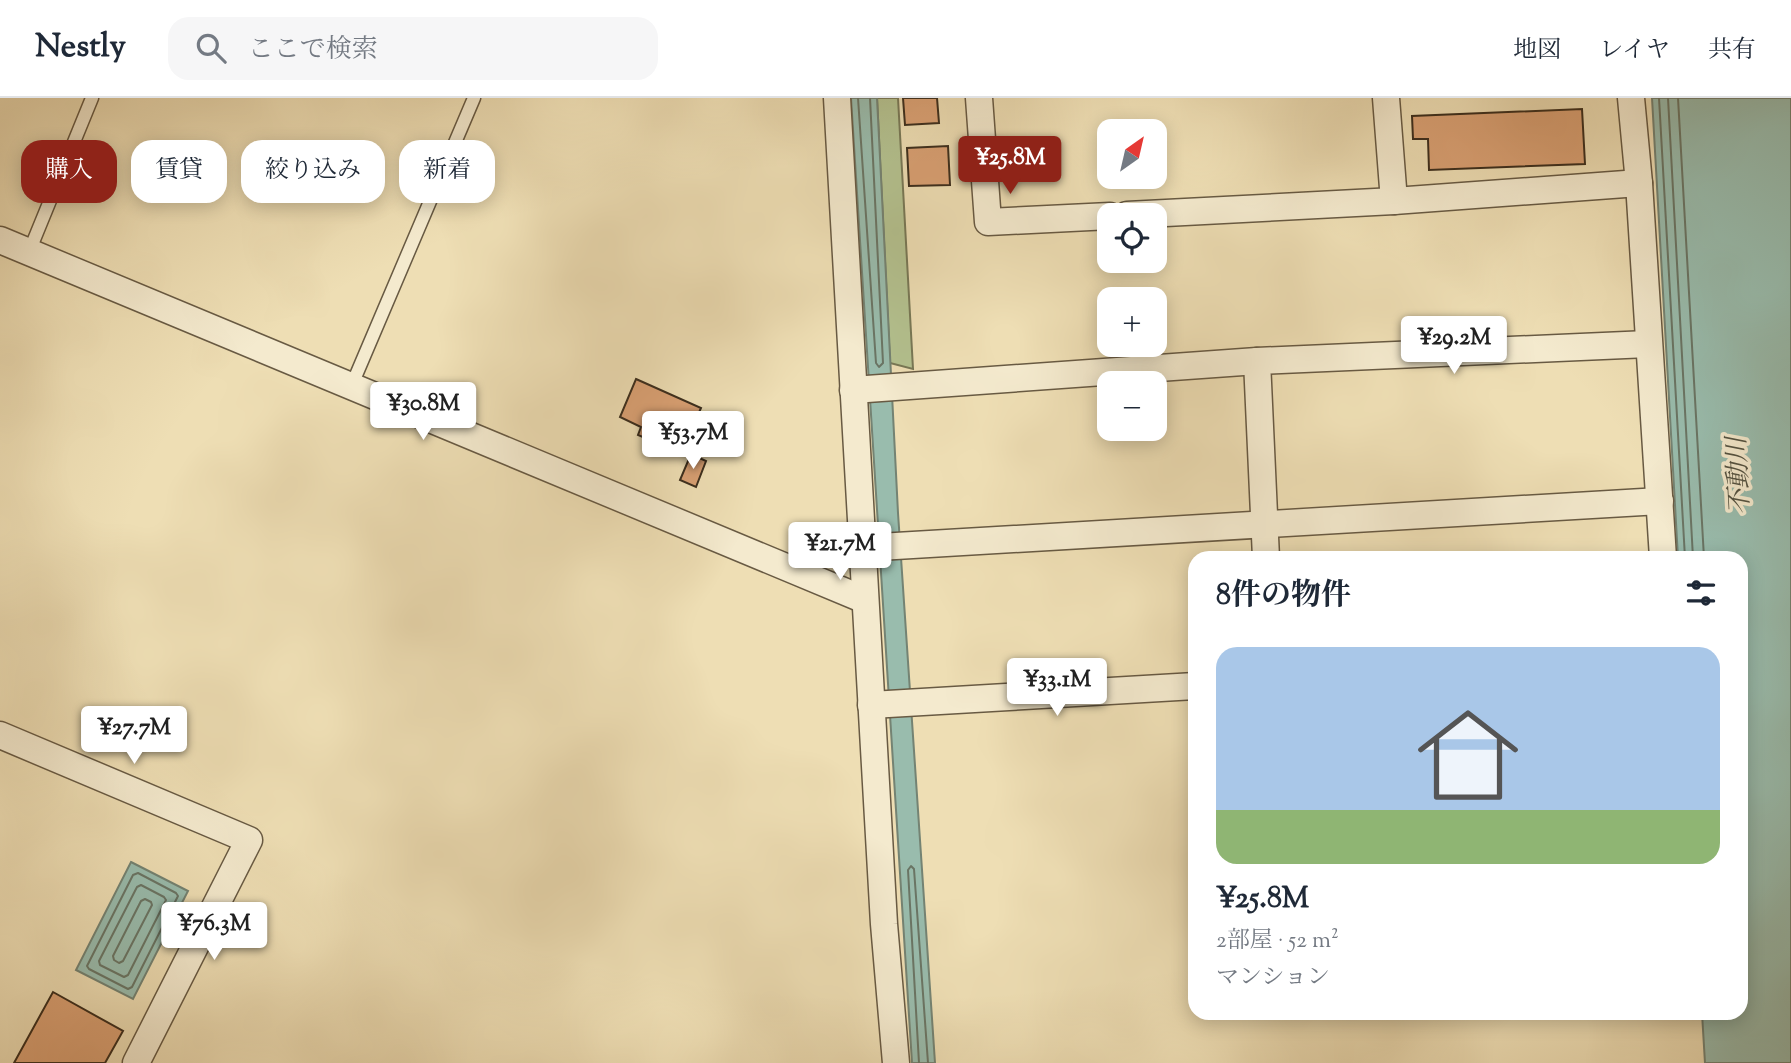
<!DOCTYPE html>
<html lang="ja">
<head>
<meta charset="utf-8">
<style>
  body { margin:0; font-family:"Sorts Mill Goudy","Noto Serif JP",serif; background:#f6f6f7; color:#1f2937; height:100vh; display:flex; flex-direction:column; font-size:26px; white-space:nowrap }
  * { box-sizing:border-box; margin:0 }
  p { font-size:23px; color:#747a83 }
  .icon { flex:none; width:38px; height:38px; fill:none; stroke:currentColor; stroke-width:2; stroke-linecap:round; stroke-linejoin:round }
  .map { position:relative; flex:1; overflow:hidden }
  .side { position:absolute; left:1188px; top:453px; width:560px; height:469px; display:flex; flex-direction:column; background:#fff; border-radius:21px; box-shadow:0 4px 18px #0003 }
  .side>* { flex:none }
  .top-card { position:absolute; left:21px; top:42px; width:665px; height:63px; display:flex; gap:14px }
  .needle { width:46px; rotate:34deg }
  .fabs { position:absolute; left:1097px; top:21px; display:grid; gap:14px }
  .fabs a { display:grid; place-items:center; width:70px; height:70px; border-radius:14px; background:#fff; box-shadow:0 4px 18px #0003; font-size:35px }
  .price { position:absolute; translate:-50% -60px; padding:0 16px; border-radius:7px; background:#fff; color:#222; font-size:23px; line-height:46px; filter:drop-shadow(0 2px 4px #0008) }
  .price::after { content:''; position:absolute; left:50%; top:42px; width:21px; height:16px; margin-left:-10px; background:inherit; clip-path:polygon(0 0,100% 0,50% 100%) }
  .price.on { background:#8f2418; color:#fff }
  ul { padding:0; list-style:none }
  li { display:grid; align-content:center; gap:14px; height:371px; padding:0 28px }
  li+li { border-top:2px solid #e0e1e3 }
  li span { display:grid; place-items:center; height:217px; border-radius:21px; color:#555 }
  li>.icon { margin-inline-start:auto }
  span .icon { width:126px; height:126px; fill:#fffc; stroke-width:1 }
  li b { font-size:30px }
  h2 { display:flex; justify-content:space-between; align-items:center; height:84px; padding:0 28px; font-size:30px }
  .chip { padding:0 24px; border-radius:21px; background:#fff; box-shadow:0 4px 18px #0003; font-size:24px; line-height:63px }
  .chip.on { background:#8f2418; color:#fff }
  header { display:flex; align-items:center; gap:42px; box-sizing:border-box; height:98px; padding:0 35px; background:#fff; border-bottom:2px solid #e0e1e3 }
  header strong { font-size:33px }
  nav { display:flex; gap:38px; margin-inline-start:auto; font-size:24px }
  .search { width:490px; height:63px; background:#f6f6f7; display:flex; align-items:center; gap:18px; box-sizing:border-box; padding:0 24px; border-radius:21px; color:#747a83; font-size:26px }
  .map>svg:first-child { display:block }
  .green { fill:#b4c290; stroke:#787856; stroke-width:2 }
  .water { fill:#99bcad; stroke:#748373; stroke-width:2 }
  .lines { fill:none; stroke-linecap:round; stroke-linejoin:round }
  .shore { stroke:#6a7565; stroke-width:2 }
  .building { fill:#d9a073; stroke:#3c2e1d; stroke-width:2 }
  .service-casing { stroke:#685a43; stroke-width:15 }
  .minor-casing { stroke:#685a43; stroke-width:29 }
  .service { stroke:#f4eace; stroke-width:12 }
  .minor { stroke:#f4eace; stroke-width:26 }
  .labels { text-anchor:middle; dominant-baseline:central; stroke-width:7; stroke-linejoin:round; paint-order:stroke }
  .water-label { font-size:26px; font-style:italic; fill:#535241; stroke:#f4eace }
</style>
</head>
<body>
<header>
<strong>Nestly</strong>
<div class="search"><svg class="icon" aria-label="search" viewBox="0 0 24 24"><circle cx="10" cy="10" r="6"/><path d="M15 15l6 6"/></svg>ここで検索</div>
<nav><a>地図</a><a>レイヤ</a><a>共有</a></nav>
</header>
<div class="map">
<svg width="1791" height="965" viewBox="0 0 1791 965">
  <rect width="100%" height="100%" fill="#eedeb4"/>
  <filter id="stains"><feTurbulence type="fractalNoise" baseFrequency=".00286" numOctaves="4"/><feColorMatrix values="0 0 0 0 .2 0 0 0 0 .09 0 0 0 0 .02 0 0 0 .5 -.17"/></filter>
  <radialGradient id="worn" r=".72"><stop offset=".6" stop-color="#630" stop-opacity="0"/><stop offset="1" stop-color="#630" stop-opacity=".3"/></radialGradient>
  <path class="green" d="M 877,0 L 898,0 L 913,271 L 890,265 Z"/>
  <g class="water">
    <path d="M 851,0 L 877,0 L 898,415 L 935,965 L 912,965 Z"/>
    <path d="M 1652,0 L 1791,0 L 1791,965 L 1705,965 L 1702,915 L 1741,915 L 1741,460 L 1678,460 Z"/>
    <path d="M 131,764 L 188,793 L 133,901 L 76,872 Z"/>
  </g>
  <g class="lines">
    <g class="shore">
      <path d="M 858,0 L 876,265 L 879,269 L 883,265 L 870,0"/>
      <path d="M 1659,0 L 1685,460"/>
      <path d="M 1668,0 L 1693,460"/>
      <path d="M 1678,0 L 1704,460"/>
      <path d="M 138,775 L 176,795 L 178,798 L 132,889 L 128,891 L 89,871 L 87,868 L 133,777 Z"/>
      <path d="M 141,787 L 164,799 L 166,802 L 128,877 L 124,879 L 100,867 L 99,863 L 137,789 Z"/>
      <path d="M 145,801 L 151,804 L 152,807 L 123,863 L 119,865 L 114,862 L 113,858 L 141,803 Z"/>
      <path d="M 919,965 L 908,772 L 911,768 L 914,771 L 928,965"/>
    </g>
  </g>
  <g class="building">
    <path d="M 903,0 L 937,0 L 939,25 L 905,27 Z"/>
    <path d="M 1582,11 L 1585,66 L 1429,72 L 1428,41 L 1413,41 L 1412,18 Z"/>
    <path d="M 948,48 L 950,87 L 909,88 L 907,50 Z"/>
    <path d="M 636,281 L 701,310 L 684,348 L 656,335 L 652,343 L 638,337 L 641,329 L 620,319 Z"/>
    <path d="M 691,356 L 706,363 L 696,389 L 680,382 Z"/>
    <path d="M 53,894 L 123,933 L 105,965 L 14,965 Z"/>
  </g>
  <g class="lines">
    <defs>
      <g id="service">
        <path d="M 29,154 L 92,0"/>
        <path d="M 351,289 L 474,0"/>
      </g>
      <g id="minor">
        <path d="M 837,0 L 884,826 L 896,965"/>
        <path d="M 979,0 L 988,124 L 1110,118"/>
        <path d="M 1386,0 L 1394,103"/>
        <path d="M 1631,0 L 1639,85 L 1663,460"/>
        <path d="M 1127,117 L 1394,103 L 1639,85"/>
        <path d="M 0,142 L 865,502"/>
        <path d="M 1257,263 L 1266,460"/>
        <path d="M 853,292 L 1257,263 L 1648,246"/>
        <path d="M 862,450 L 1660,403"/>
        <path d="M 871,607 L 1195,588"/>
        <path d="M 0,637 L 249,742 L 136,965"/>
      </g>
    </defs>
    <use href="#service" class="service-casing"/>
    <use href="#minor" class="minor-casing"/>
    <use href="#service" class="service"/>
    <use href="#minor" class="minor"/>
  </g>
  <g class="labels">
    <g class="water-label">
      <text transform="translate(1740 378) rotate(-93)">不動川</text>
    </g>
  </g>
  <rect width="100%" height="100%" filter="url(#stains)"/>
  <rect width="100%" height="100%" fill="url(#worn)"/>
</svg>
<div class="fabs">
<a><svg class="needle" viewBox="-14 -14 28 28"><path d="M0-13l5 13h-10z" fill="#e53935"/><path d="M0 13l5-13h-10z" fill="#747a83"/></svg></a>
<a><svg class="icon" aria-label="locate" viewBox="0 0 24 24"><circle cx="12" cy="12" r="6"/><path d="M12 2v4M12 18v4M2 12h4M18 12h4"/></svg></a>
<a>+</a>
<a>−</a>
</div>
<b class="price on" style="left:1010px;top:98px">¥25.8M</b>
<b class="price" style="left:1454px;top:278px">¥29.2M</b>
<b class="price" style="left:423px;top:344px">¥30.8M</b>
<b class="price" style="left:693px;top:373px">¥53.7M</b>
<b class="price" style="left:840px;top:484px">¥21.7M</b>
<b class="price" style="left:1057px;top:620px">¥33.1M</b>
<b class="price" style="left:134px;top:668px">¥27.7M</b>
<b class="price" style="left:214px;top:864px">¥76.3M</b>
<div class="top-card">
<a class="chip on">購入</a>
<a class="chip">賃貸</a>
<a class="chip">絞り込み</a>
<a class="chip">新着</a>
</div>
<section class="side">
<h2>8件の物件<svg class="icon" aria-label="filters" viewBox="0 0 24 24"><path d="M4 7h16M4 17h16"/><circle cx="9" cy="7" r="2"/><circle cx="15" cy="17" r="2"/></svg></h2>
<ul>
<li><span style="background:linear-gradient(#a9c7e8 75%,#8fb573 0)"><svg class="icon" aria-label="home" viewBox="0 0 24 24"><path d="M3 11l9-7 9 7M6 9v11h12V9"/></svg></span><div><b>¥25.8M</b><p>2部屋 · 52 m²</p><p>マンション</p></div></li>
</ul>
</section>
</div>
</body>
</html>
